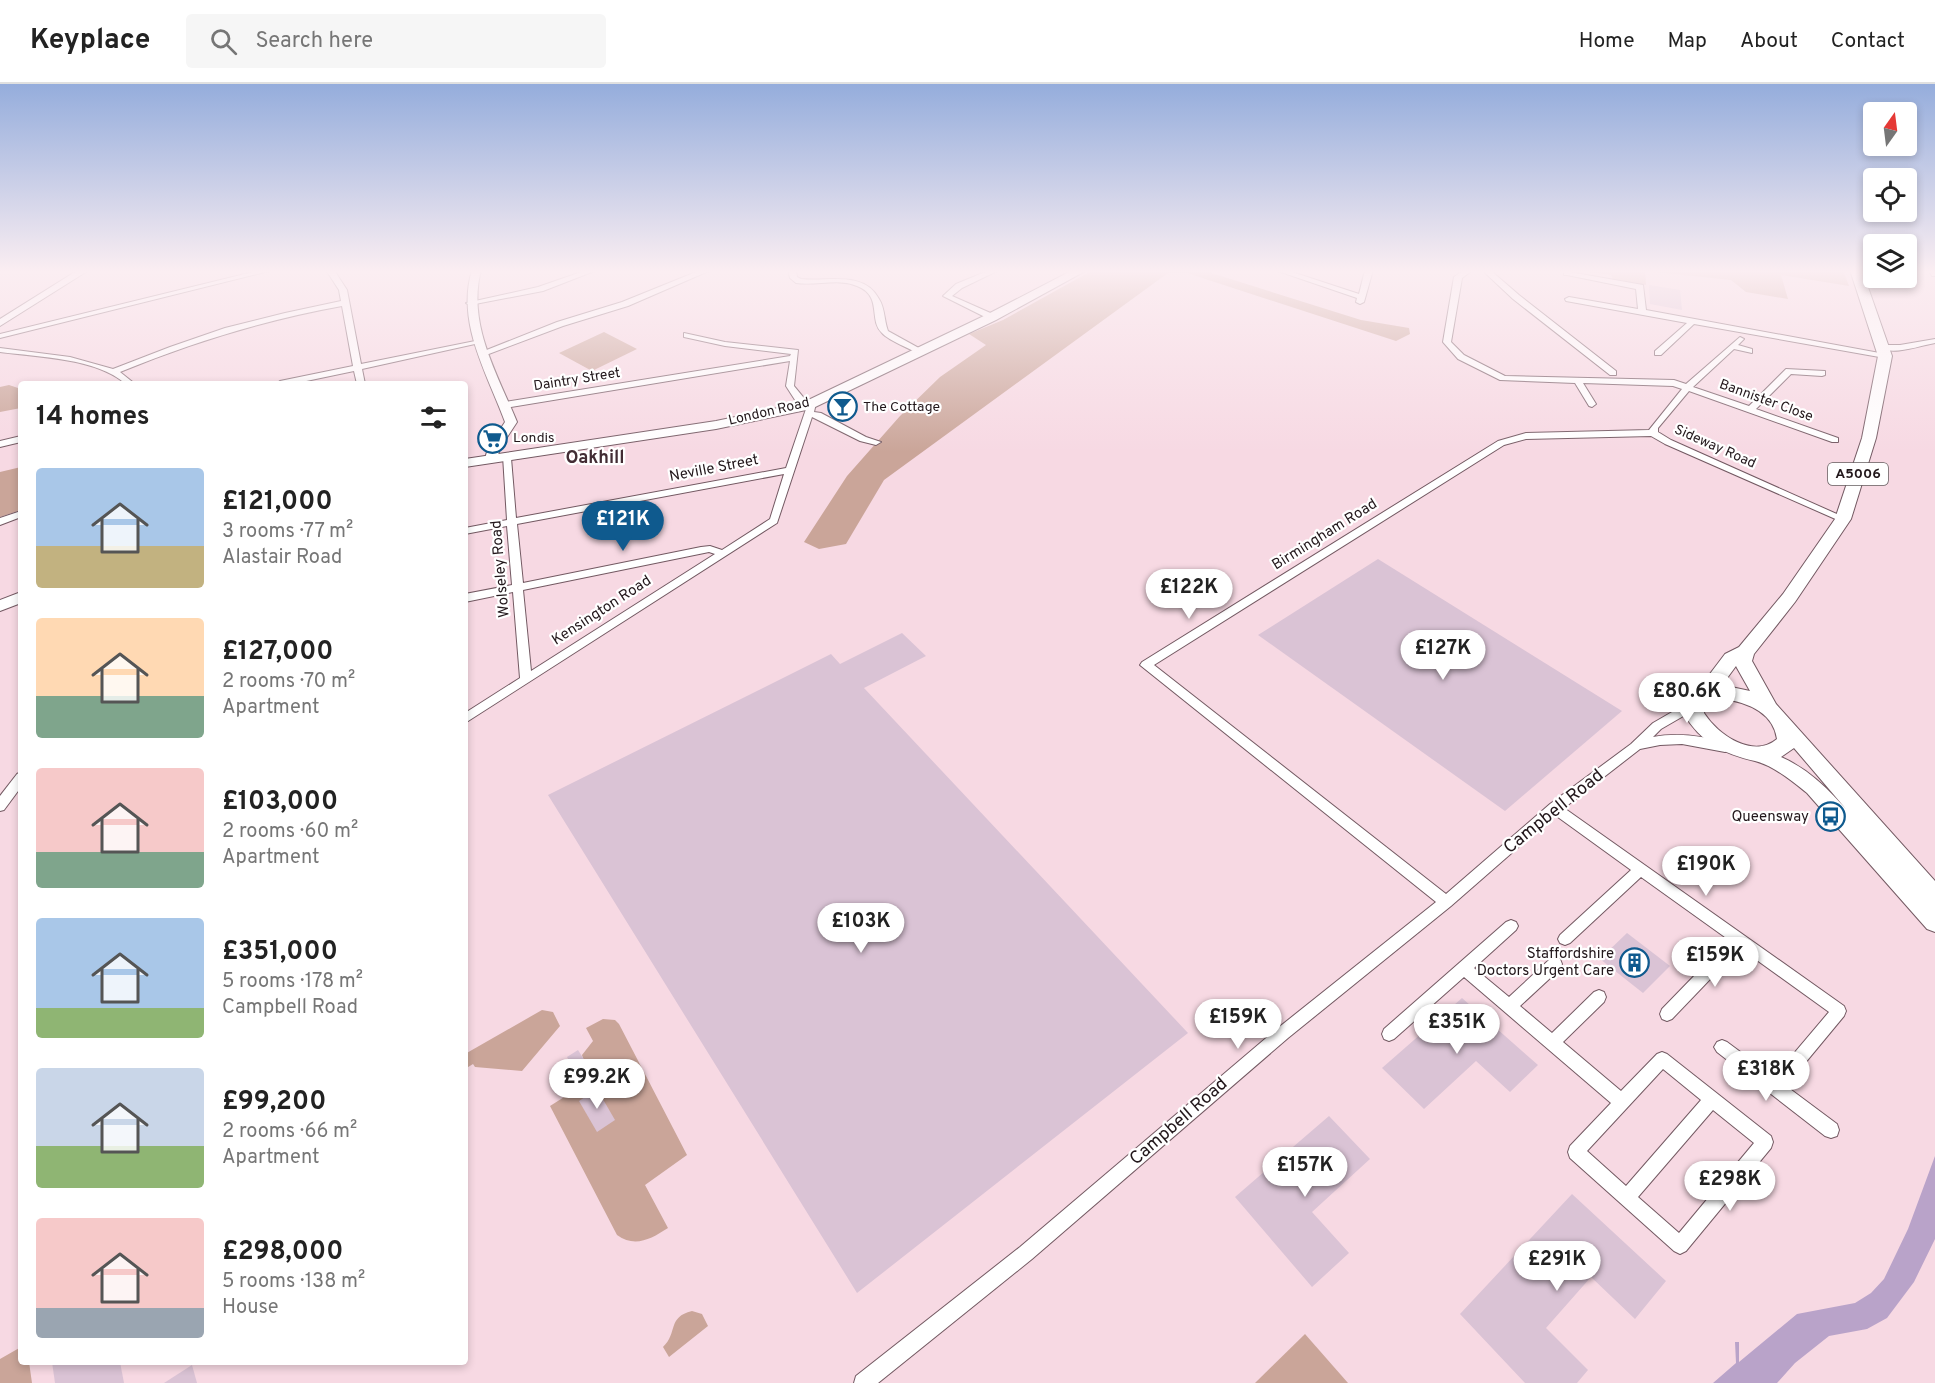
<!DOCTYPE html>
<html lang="en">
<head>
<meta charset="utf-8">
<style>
  body { margin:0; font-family:Overpass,sans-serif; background:#f6f6f6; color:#222; height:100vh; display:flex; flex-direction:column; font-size:22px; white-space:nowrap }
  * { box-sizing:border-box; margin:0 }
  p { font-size:20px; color:#767676 }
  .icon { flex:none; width:33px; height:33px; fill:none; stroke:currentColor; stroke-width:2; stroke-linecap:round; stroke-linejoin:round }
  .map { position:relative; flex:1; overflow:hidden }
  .details { position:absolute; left:18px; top:297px; width:450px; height:984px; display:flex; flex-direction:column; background:#fff; border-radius:6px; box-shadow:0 3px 9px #0003 }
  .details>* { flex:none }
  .needle { width:39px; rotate:14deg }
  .tools { position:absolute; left:1863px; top:18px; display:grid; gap:12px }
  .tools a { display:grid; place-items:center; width:54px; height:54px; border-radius:6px; background:#fff; box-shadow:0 3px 9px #0003; font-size:30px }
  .price { position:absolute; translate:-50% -51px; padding:0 14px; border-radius:21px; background:#fff; color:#222; font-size:20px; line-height:39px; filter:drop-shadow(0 2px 3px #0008) }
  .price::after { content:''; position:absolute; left:50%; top:36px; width:18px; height:14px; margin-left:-9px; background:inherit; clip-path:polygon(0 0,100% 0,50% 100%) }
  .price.on { background:#0f5a8e; color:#fff }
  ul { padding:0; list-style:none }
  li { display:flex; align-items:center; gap:18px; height:150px; padding:0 18px }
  li span { display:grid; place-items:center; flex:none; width:168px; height:120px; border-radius:6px; color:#555 }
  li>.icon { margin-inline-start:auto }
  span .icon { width:72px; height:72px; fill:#fffc; stroke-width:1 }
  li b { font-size:26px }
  h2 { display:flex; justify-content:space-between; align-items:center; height:72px; padding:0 18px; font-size:26px }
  header { display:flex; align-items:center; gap:36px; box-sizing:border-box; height:84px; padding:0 30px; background:#fff; border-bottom:2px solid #e0e0e0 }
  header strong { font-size:28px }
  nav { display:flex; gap:33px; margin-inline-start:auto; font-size:21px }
  .search { width:420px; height:54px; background:#f6f6f6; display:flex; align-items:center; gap:15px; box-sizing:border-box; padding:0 21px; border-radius:6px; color:#767676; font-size:22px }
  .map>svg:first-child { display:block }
  .green { fill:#caa599 }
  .water { fill:#b9a3c9 }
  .building { fill:#dac3d5 }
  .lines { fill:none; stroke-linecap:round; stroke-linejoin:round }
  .minor-casing { stroke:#735962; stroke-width:2 }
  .tertiary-casing { stroke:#735962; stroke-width:2 }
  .secondary-casing { stroke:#735962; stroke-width:2 }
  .primary-casing { stroke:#735962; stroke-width:2 }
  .minor { fill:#fff; fill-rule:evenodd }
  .tertiary { fill:#fff; fill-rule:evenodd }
  .secondary { fill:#fff; fill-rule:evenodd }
  .primary { fill:#fff; fill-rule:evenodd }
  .labels { text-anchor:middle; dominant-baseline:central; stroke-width:4.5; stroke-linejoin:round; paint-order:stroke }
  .far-street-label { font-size:14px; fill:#22171b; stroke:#fff }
  .far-poi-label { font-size:14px; fill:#22171b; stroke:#fff; text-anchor:start }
  .shield { fill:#fff; stroke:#645d5f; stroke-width:1.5 }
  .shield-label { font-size:14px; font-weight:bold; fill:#22171b }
  .street-label { font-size:15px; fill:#22171b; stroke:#fff }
  .poi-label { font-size:15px; fill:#22171b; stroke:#fff; text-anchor:end }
  .far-district-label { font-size:18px; font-weight:bold; fill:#422c34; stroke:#fff }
  .near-street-label { font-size:18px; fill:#22171b; stroke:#fff }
</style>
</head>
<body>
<header>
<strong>Keyplace</strong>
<div class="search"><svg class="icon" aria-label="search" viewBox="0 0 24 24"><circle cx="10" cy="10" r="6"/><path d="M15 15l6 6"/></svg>Search here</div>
<nav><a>Home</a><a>Map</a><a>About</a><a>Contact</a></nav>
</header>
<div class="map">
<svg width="1935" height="1299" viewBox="0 0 1935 1299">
  <rect width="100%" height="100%" fill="#f7d9e3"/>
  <g class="green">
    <path d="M 1093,186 L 1202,186 L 1361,236 L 1409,244 L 1410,250 L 1396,257 L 1187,189 L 1168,189 L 884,396 L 846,460 L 819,465 L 804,458 L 847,392 L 900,332 L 940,293 L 986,261 L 969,250 L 1003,236 Z"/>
    <path d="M 1572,186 L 1843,186 L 1849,202 L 1781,191 L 1788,215 L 1746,208 L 1731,196 L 1645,187 L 1646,201 L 1613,195 L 1611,191 Z"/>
    <path d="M 604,248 L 637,265 L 592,287 L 559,269 Z"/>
    <path d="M 9,301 L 21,305 L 21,324 L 0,328 L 0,303 Z"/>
    <path d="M 21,383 L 21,426 L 0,433 L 0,388 Z"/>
    <path d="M 542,926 L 553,928 L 560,942 L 522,987 L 475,983 L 473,980 L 465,985 L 465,970 Z"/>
    <path d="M 603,935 L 615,936 L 619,940 L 687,1071 L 645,1101 L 668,1144 C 651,1155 635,1164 617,1151 L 550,1022 L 588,998 L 578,981 L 584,977 L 582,971 L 593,957 L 586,944 Z"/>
    <path d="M 692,1227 L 702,1230 L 708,1242 L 669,1273 L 663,1263 C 678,1249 667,1233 692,1227 Z"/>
    <path d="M 1305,1250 L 1348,1299 L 1255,1299 Z"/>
    <path d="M 21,1263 L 21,1278 L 29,1278 L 32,1299 L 0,1299 L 0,1275 Z"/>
  </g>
  <path class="water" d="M 1935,1072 L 1935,1155 L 1914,1198 L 1887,1234 L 1867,1245 L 1829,1252 L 1795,1279 L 1777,1299 L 1713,1299 L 1736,1279 L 1735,1258 L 1739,1258 L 1739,1278 L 1797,1230 L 1855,1219 L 1871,1209 L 1884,1195 L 1908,1145 Z"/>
  <g class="building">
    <path d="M 1649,201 L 1680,206 L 1682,226 L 1650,220 Z"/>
    <path d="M 840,315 L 856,325 L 843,331 L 827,321 Z"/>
    <path d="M 1378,475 L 1622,627 L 1505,727 L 1258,551 Z"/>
    <path d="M 902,549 L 926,572 L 864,604 L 1188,949 L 857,1209 L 548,711 L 831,570 L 840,580 Z"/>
    <path d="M 1627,849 L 1670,882 L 1643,909 L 1600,875 Z"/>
    <path d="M 1462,914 L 1538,981 L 1510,1008 L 1476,977 L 1424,1025 L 1382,984 Z"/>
    <path d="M 578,966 L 585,977 L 573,984 L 567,973 Z"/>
    <path d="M 597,1005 L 615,1036 L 597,1048 L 579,1017 Z"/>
    <path d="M 1329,1032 L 1370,1075 L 1312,1128 L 1349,1169 L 1312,1203 L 1235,1113 Z"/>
    <path d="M 1572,1110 L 1666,1197 L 1635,1235 L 1591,1193 L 1546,1244 L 1588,1286 L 1577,1299 L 1525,1299 L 1460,1230 Z"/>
    <path d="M 52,1278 L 120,1278 L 124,1299 L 55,1299 Z"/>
    <path d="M 192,1281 L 197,1299 L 164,1299 Z"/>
  </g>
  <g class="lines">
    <defs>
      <g id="minor">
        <path d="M 261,186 L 273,186 L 0,254 L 0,250 Z"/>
        <path d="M 326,186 L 334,186 L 347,206 L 361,280 L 480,256 L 484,258 L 362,285 L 365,300 L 357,300 L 354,287 L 292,300 L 276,300 L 280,297 L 353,282 L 342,222 C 265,236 193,258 120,288 L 135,300 L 126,300 C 96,274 39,273 0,268 L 0,264 L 70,273 L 113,285 L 170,263 L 225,244 L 285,229 L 341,217 L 339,206 Z"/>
        <path d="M 587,186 L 597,186 L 543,207 L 470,221 L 466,219 L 538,203 Z"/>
        <path d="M 701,186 L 711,186 L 628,222 L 563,242 L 486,271 L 479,269 L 557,238 L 622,218 Z"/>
        <path d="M 788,186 L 796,186 L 797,193 L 801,195 C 827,198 864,186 879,215 C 885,224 884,236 888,247 L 926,268 L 919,270 C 909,264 889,257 882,249 C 868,236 883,212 857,202 C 839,194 816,202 796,199 L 790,194 Z"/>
        <path d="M 990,186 L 997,187 L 962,204 L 952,212 L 995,231 L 995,235 L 989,235 L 943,212 L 956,200 Z"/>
        <path d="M 1275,186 L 1286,186 L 1359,210 L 1365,186 L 1373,186 L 1364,218 L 1360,220 L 1356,218 L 1357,214 Z"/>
        <path d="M 1464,186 L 1473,186 L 1462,194 L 1451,258 L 1464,271 L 1505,292 L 1674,296 L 1686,300 L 1740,253 L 1744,255 L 1738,261 L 1752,265 L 1752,269 L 1734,265 L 1693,303 L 1749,322 L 1786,285 L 1825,287 L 1825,291 L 1822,292 L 1791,290 L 1756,325 L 1838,354 L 1838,358 L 1832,358 L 1689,307 L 1658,344 L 1658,348 L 1671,356 L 1848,435 L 1846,437 L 1840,437 L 1665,360 L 1651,352 L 1526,355 L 1504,361 L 1154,581 L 1446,810 L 1550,720 L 1631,660 L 1653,639 L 1691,617 L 1699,617 L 1701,620 L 1699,623 L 1661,645 L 1653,653 C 1679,648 1704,652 1729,660 L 1731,663 L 1729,666 L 1725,668 L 1682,660 L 1660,661 L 1640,665 L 1564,724 L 1844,922 L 1846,927 L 1844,932 L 1786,1002 L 1837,1040 L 1839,1046 L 1837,1052 L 1831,1054 L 1825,1052 L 1717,968 L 1714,963 L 1717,958 L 1722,956 L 1727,958 L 1774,993 L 1829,928 L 1740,864 L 1672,935 L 1667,937 L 1662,935 L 1660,930 L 1662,925 L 1729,856 L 1641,793 L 1570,859 L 1565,861 L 1560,859 L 1558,855 L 1560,851 L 1631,786 L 1555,731 L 1451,822 L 1288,954 L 1032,1175 L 878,1299 L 854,1299 L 856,1292 L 1020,1163 L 1278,944 L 1436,818 L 1140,581 L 1142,578 L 1498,357 L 1526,349 L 1649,346 L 1682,305 L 1673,302 L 1583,299 L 1596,320 L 1592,323 L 1589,322 L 1575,299 L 1500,296 L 1458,275 L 1443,258 L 1454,193 Z"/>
        <path d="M 1482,186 L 1490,186 L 1519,211 L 1616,287 L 1616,291 L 1610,291 L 1513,215 Z"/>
        <path d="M 1929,186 L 1935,186 L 1935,192 L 1932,192 Z"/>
        <path d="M 1564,187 L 1643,201 L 1646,226 L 1885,270 L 1889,272 L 1885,274 L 1694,240 L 1661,271 L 1655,271 L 1655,267 L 1687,239 L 1566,217 L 1565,215 L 1569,213 L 1638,225 L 1636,205 L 1567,191 L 1564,191 Z"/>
        <path d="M 684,249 L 725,258 L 798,266 L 794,302 L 808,319 L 815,317 L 816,319 L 814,328 L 821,329 L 866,353 L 881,358 L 876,361 L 860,357 L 812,333 L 777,439 L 465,639 L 465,629 L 520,594 L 513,508 L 465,518 L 465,510 L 512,501 L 507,442 L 465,450 L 465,444 L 507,436 L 503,372 L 506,371 L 511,374 L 516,434 L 786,384 L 806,325 L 795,316 L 786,302 L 790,277 L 505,324 L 501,321 L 505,318 L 790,272 L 791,270 L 725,262 L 684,253 ZM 784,390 L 770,435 L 722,466 L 710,462 L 701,463 L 523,499 L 517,440 ZM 709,468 L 715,470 L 531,587 L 523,506 Z"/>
        <path d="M 1935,255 L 1935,259 C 1919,262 1892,272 1878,263 L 1882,261 L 1900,261 Z"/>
        <path d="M 21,352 L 21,358 L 0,363 L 0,357 Z"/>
        <path d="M 21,427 L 21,433 L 0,441 L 0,434 Z"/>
        <path d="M 21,688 L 21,703 L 4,726 L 0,727 L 0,712 L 17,690 Z"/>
        <path d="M 1511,836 L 1516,838 L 1518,842 L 1516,846 L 1474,884 L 1509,913 L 1550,875 L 1555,874 L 1560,875 L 1562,880 L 1560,885 L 1520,922 L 1552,949 L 1594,908 L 1599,906 L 1604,908 L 1606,913 L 1604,918 L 1563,958 L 1621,1007 L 1657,970 L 1662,968 L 1667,970 L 1771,1052 L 1773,1058 L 1771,1064 L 1686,1167 L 1680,1170 L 1674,1167 L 1570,1074 L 1568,1068 L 1570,1062 L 1611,1019 L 1464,893 L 1394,955 L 1389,957 L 1384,955 L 1382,950 L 1384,945 L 1506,838 ZM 1663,985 L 1701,1016 L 1626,1102 L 1587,1067 ZM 1713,1026 L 1754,1059 L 1679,1149 L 1638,1113 Z"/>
      </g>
      <g id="tertiary">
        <path d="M 78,186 L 89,186 L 0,242 L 0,235 Z"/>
        <path d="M 472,186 L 481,186 C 467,240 497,289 517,338 L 500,364 L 497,375 L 491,378 L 485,375 L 488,364 L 505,338 C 487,289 456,239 472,186 Z"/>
      </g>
      <g id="secondary">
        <path d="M 1073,186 L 1087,186 L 996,236 L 811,325 L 716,345 L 465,383 L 465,375 L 716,337 L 802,319 L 988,230 Z"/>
        <path d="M 21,508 L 21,519 L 0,527 L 0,516 Z"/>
      </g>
      <path id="primary" d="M 1850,186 L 1862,186 L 1892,272 L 1876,354 L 1851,435 L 1795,518 L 1754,570 L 1752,577 L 1776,620 L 1935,797 L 1935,848 L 1927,845 L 1807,709 C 1792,697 1774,682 1755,677 C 1724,670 1701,659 1684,630 L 1690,610 L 1697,607 L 1725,570 L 1739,563 L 1783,510 L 1835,435 L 1862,354 L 1878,272 ZM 1736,582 L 1737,584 L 1750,607 L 1722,601 ZM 1717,614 C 1743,617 1773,626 1777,655 C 1753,675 1718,651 1704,629 L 1706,619 ZM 1794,664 L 1846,725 C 1826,703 1808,685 1781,673 Z"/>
    </defs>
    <use href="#minor" class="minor-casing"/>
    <use href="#tertiary" class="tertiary-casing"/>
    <use href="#secondary" class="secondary-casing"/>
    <use href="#primary" class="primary-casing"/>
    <use href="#minor" class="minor"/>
    <use href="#tertiary" class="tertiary"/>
    <use href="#secondary" class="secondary"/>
    <use href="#primary" class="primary"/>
  </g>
  <linearGradient id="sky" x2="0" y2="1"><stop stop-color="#95addc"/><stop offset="0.51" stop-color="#fbeef2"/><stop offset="1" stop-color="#fbeef2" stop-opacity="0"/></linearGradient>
  <rect width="1935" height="368" fill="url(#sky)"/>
  <defs>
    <symbol id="bar-ring" viewBox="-11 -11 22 22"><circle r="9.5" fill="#fff" stroke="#0f5a8e" stroke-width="1.5"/><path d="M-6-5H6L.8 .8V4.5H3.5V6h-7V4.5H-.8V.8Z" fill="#0f5a8e"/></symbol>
    <symbol id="supermarket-ring" viewBox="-11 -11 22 22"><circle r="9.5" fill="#fff" stroke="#0f5a8e" stroke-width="1.5"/><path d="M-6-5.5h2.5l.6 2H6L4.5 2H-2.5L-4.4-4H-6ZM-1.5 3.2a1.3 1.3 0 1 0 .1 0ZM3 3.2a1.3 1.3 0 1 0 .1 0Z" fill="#0f5a8e"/></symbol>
    <symbol id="bus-ring" viewBox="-11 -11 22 22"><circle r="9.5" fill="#fff" stroke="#0f5a8e" stroke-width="1.5"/><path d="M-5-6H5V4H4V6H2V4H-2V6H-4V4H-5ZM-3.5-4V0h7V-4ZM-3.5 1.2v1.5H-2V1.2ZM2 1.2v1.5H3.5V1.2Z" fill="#0f5a8e"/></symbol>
    <symbol id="building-ring" viewBox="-11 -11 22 22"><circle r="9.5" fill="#fff" stroke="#0f5a8e" stroke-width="1.5"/><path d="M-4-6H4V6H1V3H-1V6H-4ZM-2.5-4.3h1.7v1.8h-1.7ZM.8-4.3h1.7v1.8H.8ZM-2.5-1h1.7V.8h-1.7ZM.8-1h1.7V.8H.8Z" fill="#0f5a8e"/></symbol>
  </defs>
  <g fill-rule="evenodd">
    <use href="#bar-ring" x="826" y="306" width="33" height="33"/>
    <use href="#supermarket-ring" x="476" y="338" width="33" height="33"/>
    <use href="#bus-ring" x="1814" y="716" width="33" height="33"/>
    <use href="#building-ring" x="1618" y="862" width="33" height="33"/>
  </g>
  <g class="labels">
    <g class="far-street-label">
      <text transform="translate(577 296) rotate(-9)">Daintry Street</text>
      <text transform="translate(1766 317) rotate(20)">Bannister Close</text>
      <text transform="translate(769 328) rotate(-13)">London Road</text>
      <text transform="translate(1715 363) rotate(24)">Sideway Road</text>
    </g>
    <g class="far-poi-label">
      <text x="863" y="323">The Cottage</text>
      <text x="513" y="354">Londis</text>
    </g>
    <rect class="shield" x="1828" y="379" width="60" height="22" rx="4.5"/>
    <g class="shield-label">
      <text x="1858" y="390">A5006</text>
    </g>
    <g class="street-label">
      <text transform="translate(714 385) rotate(-11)">Neville Street</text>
      <text transform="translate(1325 451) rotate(-32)">Birmingham Road</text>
      <text transform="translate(501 485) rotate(-95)">Wolseley Road</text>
      <text transform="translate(602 527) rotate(-33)">Kensington Road</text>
    </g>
    <g class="poi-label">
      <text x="1809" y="733">Queensway</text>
      <text x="1614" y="870">Staffordshire<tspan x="1614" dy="17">Doctors Urgent Care</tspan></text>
    </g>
    <g class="far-district-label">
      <text x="595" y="374">Oakhill</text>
    </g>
    <g class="near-street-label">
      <text transform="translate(1554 728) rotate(-39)">Campbell Road</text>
      <text transform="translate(1179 1038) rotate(-41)">Campbell Road</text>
    </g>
  </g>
</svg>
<div class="tools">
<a><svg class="needle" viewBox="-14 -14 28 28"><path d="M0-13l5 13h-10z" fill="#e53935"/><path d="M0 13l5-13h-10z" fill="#767676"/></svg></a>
<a><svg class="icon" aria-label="locate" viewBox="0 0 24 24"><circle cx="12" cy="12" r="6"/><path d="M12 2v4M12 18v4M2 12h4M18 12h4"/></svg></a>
<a><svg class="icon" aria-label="layers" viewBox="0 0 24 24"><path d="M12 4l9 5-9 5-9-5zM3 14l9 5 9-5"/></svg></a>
</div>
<b class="price on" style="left:623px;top:468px">£121K</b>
<b class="price" style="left:1189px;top:536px">£122K</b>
<b class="price" style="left:1443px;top:597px">£127K</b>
<b class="price" style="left:1687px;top:640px">£80.6K</b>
<b class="price" style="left:1706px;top:813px">£190K</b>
<b class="price" style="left:861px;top:870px">£103K</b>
<b class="price" style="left:1715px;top:904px">£159K</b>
<b class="price" style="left:1238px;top:966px">£159K</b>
<b class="price" style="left:1457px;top:971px">£351K</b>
<b class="price" style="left:1766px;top:1018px">£318K</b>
<b class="price" style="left:597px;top:1026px">£99.2K</b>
<b class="price" style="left:1305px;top:1114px">£157K</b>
<b class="price" style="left:1730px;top:1128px">£298K</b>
<b class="price" style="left:1557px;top:1208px">£291K</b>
<section class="details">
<h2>14 homes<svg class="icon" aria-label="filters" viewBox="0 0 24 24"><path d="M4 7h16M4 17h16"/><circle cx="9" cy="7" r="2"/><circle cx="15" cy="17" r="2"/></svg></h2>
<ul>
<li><span style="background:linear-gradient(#a9c7e8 65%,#c2b280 0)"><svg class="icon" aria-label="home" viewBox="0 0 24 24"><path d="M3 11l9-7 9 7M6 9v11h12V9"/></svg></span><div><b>£121,000</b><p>3 rooms · 77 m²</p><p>Alastair Road</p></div></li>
<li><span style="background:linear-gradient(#ffd9b3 65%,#7fa58c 0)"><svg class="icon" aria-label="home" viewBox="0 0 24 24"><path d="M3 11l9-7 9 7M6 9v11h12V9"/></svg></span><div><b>£127,000</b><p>2 rooms · 70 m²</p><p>Apartment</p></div></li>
<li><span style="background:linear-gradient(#f6c9c9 70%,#7fa58c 0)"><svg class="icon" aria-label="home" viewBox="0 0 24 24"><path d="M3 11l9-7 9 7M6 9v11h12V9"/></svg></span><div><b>£103,000</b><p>2 rooms · 60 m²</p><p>Apartment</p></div></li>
<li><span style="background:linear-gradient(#a9c7e8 75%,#8fb573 0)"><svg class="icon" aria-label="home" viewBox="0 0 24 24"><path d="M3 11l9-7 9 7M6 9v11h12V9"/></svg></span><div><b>£351,000</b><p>5 rooms · 178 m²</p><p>Campbell Road</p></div></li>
<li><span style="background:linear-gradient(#c9d6e8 65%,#8fb573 0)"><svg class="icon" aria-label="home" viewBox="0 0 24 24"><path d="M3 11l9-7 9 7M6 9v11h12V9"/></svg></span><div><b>£99,200</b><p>2 rooms · 66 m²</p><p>Apartment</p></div></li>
<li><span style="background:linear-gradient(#f6c9c9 75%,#9aa5b1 0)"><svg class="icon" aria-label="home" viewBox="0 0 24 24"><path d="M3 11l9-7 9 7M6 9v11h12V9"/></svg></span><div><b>£298,000</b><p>5 rooms · 138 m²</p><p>House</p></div></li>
</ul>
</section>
</div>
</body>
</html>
